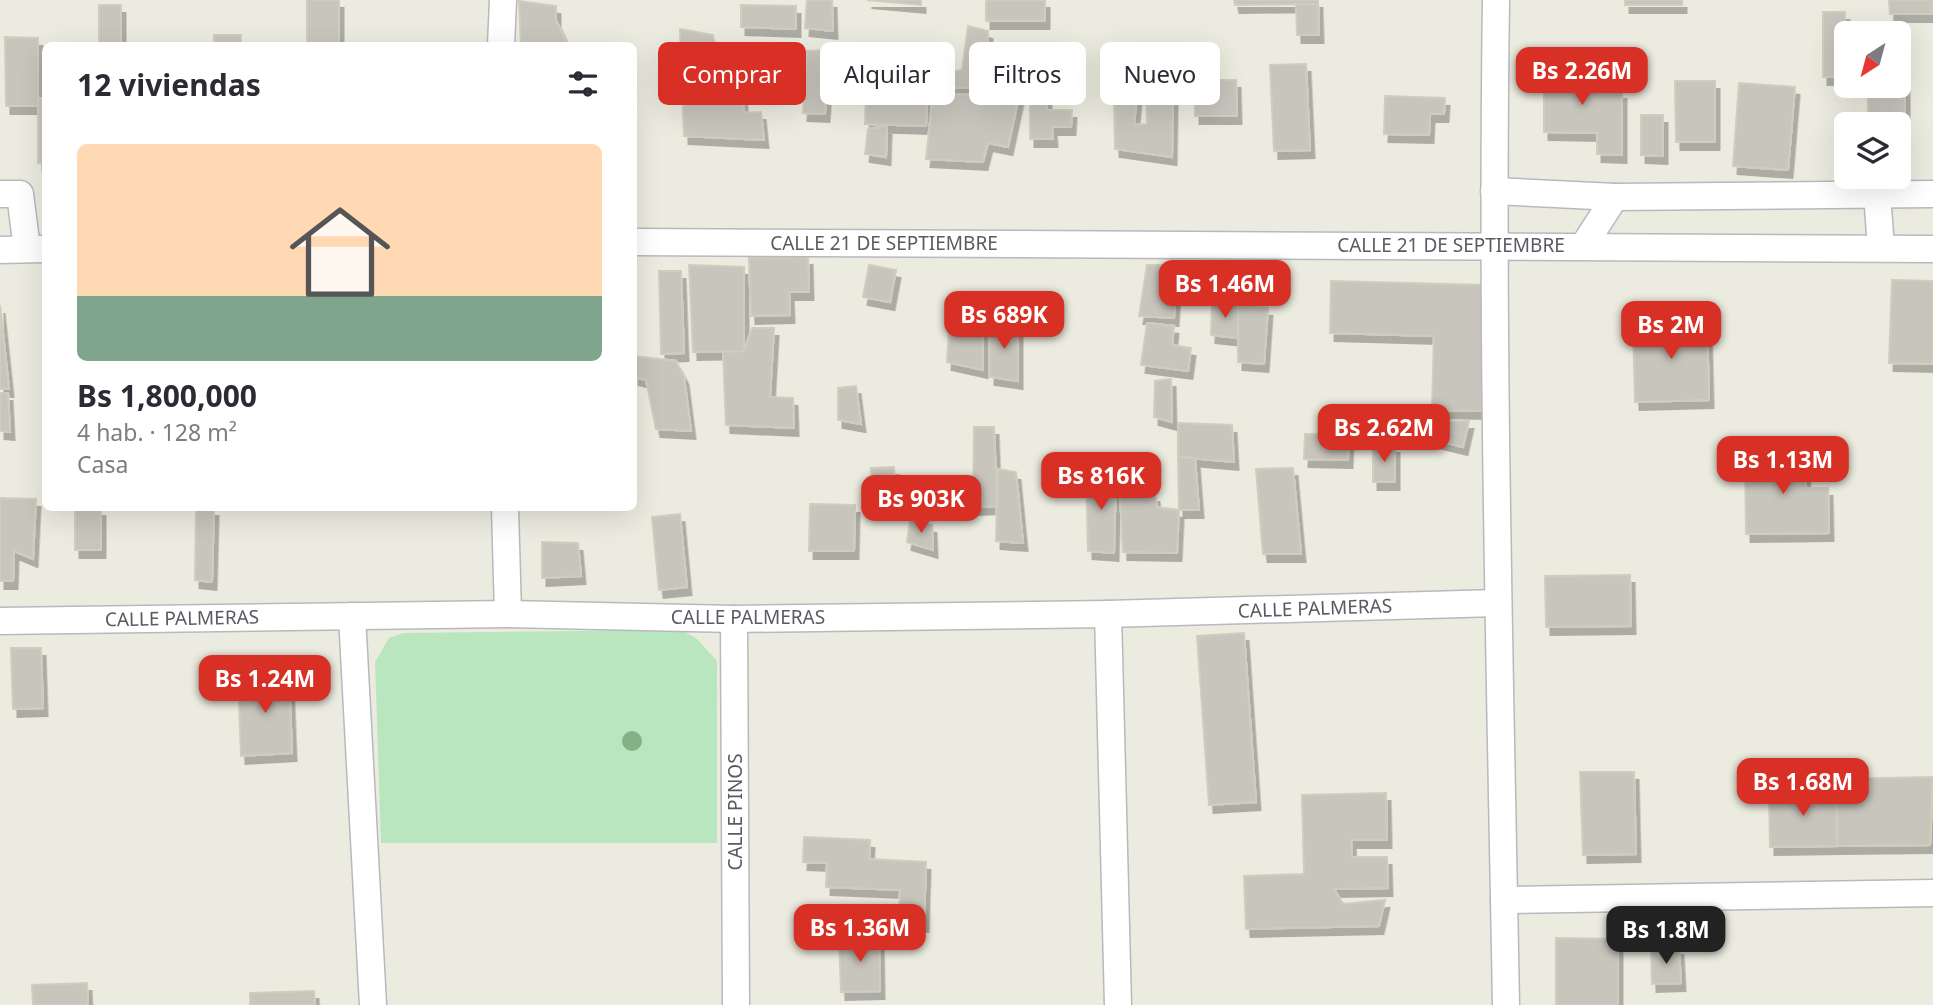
<!DOCTYPE html>
<html lang="es">
<head>
<meta charset="utf-8">
<style>
  body { margin:0; font-family:"Noto Sans",sans-serif; background:#f7f7f7; color:#2b2b33; height:100vh; display:flex; flex-direction:column; font-size:26px; white-space:nowrap }
  * { box-sizing:border-box; margin:0 }
  p { font-size:23px; color:#7c7c81 }
  .icon { flex:none; width:38px; height:38px; fill:none; stroke:currentColor; stroke-width:2; stroke-linecap:round; stroke-linejoin:round }
  .map { position:relative; flex:1; overflow:hidden }
  .panel { position:absolute; left:42px; top:42px; width:595px; height:469px; display:flex; flex-direction:column; background:#fff; border-radius:10px; box-shadow:0 7px 28px #0002 }
  .panel>* { flex:none }
  .guide { position:absolute; left:658px; top:42px; width:665px; height:63px; display:flex; gap:14px }
  .needle { width:46px; rotate:216deg }
  .tools { position:absolute; left:1834px; top:21px; display:grid; gap:14px }
  .tools a { display:grid; place-items:center; width:77px; height:77px; border-radius:10px; background:#fff; box-shadow:0 7px 28px #0002; font-size:35px }
  .price { position:absolute; translate:-50% -60px; padding:0 16px; border-radius:14px; background:#d93025; color:#fff; font-size:23px; line-height:46px; filter:drop-shadow(0 2px 4px #0008) }
  .price::after { content:''; position:absolute; left:50%; top:42px; width:21px; height:16px; margin-left:-10px; background:inherit; clip-path:polygon(0 0,100% 0,50% 100%) }
  .price.active { background:#222; color:#fff }
  ul { padding:0; list-style:none }
  li { display:grid; align-content:center; gap:14px; height:371px; padding:0 35px }
  li+li { border-top:2px solid #e1e1e2 }
  li span { display:grid; place-items:center; height:217px; border-radius:10px; color:#555 }
  li>.icon { margin-inline-start:auto }
  span .icon { width:126px; height:126px; fill:#fffc; stroke-width:1 }
  li b { font-size:30px }
  h2 { display:flex; justify-content:space-between; align-items:center; height:84px; padding:0 35px; font-size:30px }
  .tag { padding:0 24px; border-radius:10px; background:#fff; box-shadow:0 7px 28px #0002; font-size:24px; line-height:63px }
  .tag.active { background:#d93025; color:#fff }
  .map>svg:first-child { display:block }
  .green { fill:#bae6bf }
  .building { fill:#c7c5bc; stroke:#d1cdbd; stroke-width:2; filter:url(#shadow) }
  .lines { fill:none; stroke-linecap:round; stroke-linejoin:round }
  .street-casing { stroke:#b7b9bf; stroke-width:29 }
  .street { stroke:#fff; stroke-width:26 }
  .tree { fill:#84b186 }
  .labels { text-anchor:middle; dominant-baseline:central; stroke-width:5; stroke-linejoin:round; paint-order:stroke }
  .street-label { font-size:19px; fill:#585b61; stroke:#fff }
</style>
</head>
<body>
<div class="map">
<svg width="1933" height="1005" viewBox="0 0 1933 1005">
  <defs>
    <filter id="shadow"><feDropShadow dx="4.5" dy="8" stdDeviation="0" flood-color="#0004"/></filter>
  </defs>
  <rect width="100%" height="100%" fill="#ecebdf"/>
  <path class="green" d="M 681,630 L 696,638 L 717,661 L 717,843 L 381,843 L 375,662 L 389,638 L 403,633 Z"/>
  <g class="building">
    <rect x="307" y="0" width="32" height="46"/>
    <path d="M 807,0 L 832,0 L 833,31 L 805,28 Z"/>
    <path d="M 921,0 L 921,5 L 867,0 Z"/>
    <rect x="986" y="0" width="59" height="21"/>
    <path d="M 1234,0 L 1318,0 L 1318,4 L 1235,5 Z"/>
    <rect x="1625" y="0" width="57" height="5"/>
    <path d="M 1889,0 L 1933,0 L 1933,14 L 1890,14 Z"/>
    <path d="M 519,1 L 556,6 L 556,20 L 568,46 L 521,46 Z"/>
    <path d="M 1296,4 L 1318,4 L 1319,35 L 1297,35 Z"/>
    <rect x="99" y="5" width="22" height="41"/>
    <path d="M 741,5 L 796,6 L 796,29 L 741,27 Z"/>
    <rect x="1823" y="12" width="22" height="65"/>
    <path d="M 968,26 L 988,31 L 987,86 L 942,89 L 951,72 L 962,70 Z"/>
    <path d="M 680,29 L 713,35 L 721,69 L 740,69 L 744,113 L 761,112 L 764,140 L 684,136 Z"/>
    <rect x="214" y="35" width="27" height="11"/>
    <path d="M 5,37 L 38,38 L 38,106 L 6,106 Z"/>
    <path d="M 868,43 L 890,44 L 888,103 L 903,104 L 903,74 L 928,74 L 926,126 L 865,124 Z"/>
    <path d="M 829,50 L 825,114 L 803,113 L 807,51 Z"/>
    <path d="M 1899,57 L 1905,57 L 1905,116 L 1868,117 L 1868,86 L 1899,86 Z"/>
    <path d="M 1306,64 L 1310,150 L 1274,151 L 1270,65 Z"/>
    <path d="M 1544,66 L 1593,66 L 1594,92 L 1622,91 L 1622,155 L 1597,154 L 1597,133 L 1544,132 Z"/>
    <path d="M 1047,68 L 1047,110 L 1072,110 L 1071,127 L 1052,127 L 1053,139 L 1030,139 L 1030,69 Z"/>
    <path d="M 1195,80 L 1236,80 L 1237,116 L 1195,116 Z"/>
    <path d="M 1675,81 L 1715,81 L 1715,142 L 1676,142 Z"/>
    <path d="M 1739,83 L 1795,87 L 1788,170 L 1733,166 Z"/>
    <path d="M 1114,92 L 1137,96 L 1134,125 L 1147,124 L 1146,96 L 1173,98 L 1172,157 L 1115,149 Z"/>
    <path d="M 933,94 L 1019,96 L 1008,147 L 988,143 L 983,162 L 926,159 Z"/>
    <path d="M 1385,96 L 1445,98 L 1444,114 L 1430,114 L 1429,135 L 1384,134 Z"/>
    <rect x="38" y="98" width="8" height="65"/>
    <path d="M 1641,115 L 1663,115 L 1663,156 L 1641,155 Z"/>
    <path d="M 887,126 L 886,157 L 865,154 L 868,129 Z"/>
    <path d="M 808,257 L 809,292 L 789,292 L 790,315 L 751,316 L 749,258 Z"/>
    <path d="M 689,265 L 744,267 L 744,351 L 693,352 Z"/>
    <path d="M 869,265 L 896,270 L 890,302 L 863,297 Z"/>
    <path d="M 1147,265 L 1177,265 L 1174,318 L 1139,316 Z"/>
    <path d="M 659,271 L 681,271 L 684,353 L 661,354 Z"/>
    <path d="M 1892,280 L 1933,281 L 1933,364 L 1889,363 Z"/>
    <path d="M 1331,281 L 1484,285 L 1483,411 L 1432,410 L 1434,336 L 1330,333 Z"/>
    <path d="M 1212,302 L 1238,306 L 1238,338 L 1211,335 Z"/>
    <path d="M 0,305 L 9,389 L 0,389 Z"/>
    <path d="M 1238,306 L 1268,308 L 1264,364 L 1238,362 Z"/>
    <path d="M 950,316 L 983,318 L 983,370 L 947,362 Z"/>
    <path d="M 1707,320 L 1709,400 L 1635,402 L 1633,321 Z"/>
    <path d="M 990,321 L 1018,326 L 1018,381 L 990,377 Z"/>
    <path d="M 1147,323 L 1174,326 L 1172,345 L 1191,348 L 1188,371 L 1141,365 Z"/>
    <path d="M 752,328 L 774,328 L 770,397 L 793,398 L 794,428 L 726,425 L 723,352 L 744,351 Z"/>
    <path d="M 634,356 L 676,361 L 684,377 L 691,431 L 656,429 L 646,380 L 634,377 Z"/>
    <path d="M 1171,379 L 1172,422 L 1154,417 L 1155,381 Z"/>
    <path d="M 856,386 L 861,424 L 838,420 L 838,388 Z"/>
    <path d="M 0,393 L 8,393 L 10,432 L 0,431 Z"/>
    <path d="M 1469,421 L 1463,447 L 1430,439 L 1423,422 Z"/>
    <path d="M 1178,423 L 1232,425 L 1234,462 L 1178,457 Z"/>
    <path d="M 974,427 L 994,427 L 997,506 L 973,507 Z"/>
    <path d="M 1305,434 L 1349,435 L 1348,460 L 1304,459 Z"/>
    <rect x="1373" y="445" width="22" height="37"/>
    <path d="M 1745,452 L 1805,452 L 1806,488 L 1828,488 L 1829,533 L 1746,534 Z"/>
    <path d="M 1178,457 L 1195,458 L 1199,510 L 1179,510 Z"/>
    <path d="M 894,467 L 896,498 L 872,499 L 871,468 Z"/>
    <path d="M 1293,468 L 1301,554 L 1263,554 L 1256,469 Z"/>
    <path d="M 998,469 L 1016,472 L 1023,543 L 996,541 Z"/>
    <path d="M 1086,474 L 1116,474 L 1114,553 L 1088,551 Z"/>
    <path d="M 1120,494 L 1155,494 L 1157,507 L 1179,510 L 1177,553 L 1123,552 Z"/>
    <path d="M 0,498 L 36,499 L 33,559 L 14,551 L 13,581 L 0,581 Z"/>
    <path d="M 810,504 L 855,505 L 854,551 L 809,551 Z"/>
    <rect x="75" y="508" width="26" height="42"/>
    <path d="M 196,508 L 214,508 L 212,582 L 195,580 Z"/>
    <path d="M 680,514 L 687,587 L 659,590 L 652,517 Z"/>
    <path d="M 910,521 L 932,525 L 933,550 L 907,542 Z"/>
    <path d="M 542,542 L 578,543 L 581,576 L 542,578 Z"/>
    <path d="M 1630,575 L 1631,626 L 1546,627 L 1545,576 Z"/>
    <path d="M 1244,633 L 1256,802 L 1209,805 L 1197,636 Z"/>
    <path d="M 11,648 L 41,648 L 43,708 L 13,709 Z"/>
    <path d="M 289,675 L 292,753 L 241,756 L 238,677 Z"/>
    <path d="M 1580,772 L 1634,772 L 1636,854 L 1583,855 Z"/>
    <path d="M 1933,777 L 1930,845 L 1837,846 L 1836,779 Z"/>
    <path d="M 1836,788 L 1837,846 L 1770,847 L 1769,789 Z"/>
    <path d="M 1386,793 L 1387,840 L 1351,840 L 1352,857 L 1387,857 L 1388,888 L 1334,889 L 1343,904 L 1385,900 L 1379,926 L 1246,929 L 1244,876 L 1304,874 L 1302,795 Z"/>
    <path d="M 804,837 L 870,840 L 869,859 L 926,862 L 924,924 L 899,922 L 900,890 L 826,887 L 827,863 L 803,862 Z"/>
    <path d="M 839,936 L 879,936 L 880,991 L 841,992 Z"/>
    <path d="M 1556,938 L 1618,939 L 1618,1005 L 1556,1005 Z"/>
    <path d="M 1679,947 L 1681,983 L 1652,984 L 1651,948 Z"/>
    <path d="M 87,983 L 88,1005 L 33,1005 L 32,985 Z"/>
    <path d="M 314,991 L 315,1005 L 250,1005 L 250,993 Z"/>
  </g>
  <g class="lines">
    <defs>
      <g id="street">
        <path d="M 1496,0 C 1491,335 1500,670 1506,1005"/>
        <path d="M 501,46 L 503,0"/>
        <path d="M 1494,191 L 1615,197 L 1933,194"/>
        <path d="M 0,194 L 20,194 L 27,249"/>
        <path d="M 1877,194 L 1881,248"/>
        <path d="M 634,242 L 1933,249"/>
        <path d="M 1584,245 L 1615,197"/>
        <path d="M 0,250 L 44,249"/>
        <path d="M 505,508 L 508,614"/>
        <path d="M 1108,614 L 1118,1005"/>
        <path d="M 352,616 L 373,1005"/>
        <path d="M 734,619 L 736,1005"/>
        <path d="M 0,621 L 508,614 L 734,619 L 1108,614 L 1497,603"/>
        <path d="M 1504,900 L 1933,893"/>
      </g>
    </defs>
    <use href="#street" class="street-casing"/>
    <use href="#street" class="street"/>
  </g>
  <circle class="tree" cx="632" cy="741" r="10"/>
  <g class="labels">
    <g class="street-label">
      <text x="884" y="243">CALLE 21 DE SEPTIEMBRE</text>
      <text x="1451" y="245">CALLE 21 DE SEPTIEMBRE</text>
      <text transform="translate(1315 608) rotate(-2)">CALLE PALMERAS</text>
      <text x="748" y="617">CALLE PALMERAS</text>
      <text transform="translate(182 618) rotate(-1)">CALLE PALMERAS</text>
      <text transform="translate(735 812) rotate(-90)">CALLE PINOS</text>
    </g>
  </g>
</svg>
<div class="tools">
<a><svg class="needle" viewBox="-14 -14 28 28"><path d="M0-13l5 13h-10z" fill="#e53935"/><path d="M0 13l5-13h-10z" fill="#7c7c81"/></svg></a>
<a><svg class="icon" aria-label="layers" viewBox="0 0 24 24"><path d="M12 4l9 5-9 5-9-5zM3 14l9 5 9-5"/></svg></a>
</div>
<b class="price" style="left:1582px;top:107px">Bs 2.26M</b>
<b class="price" style="left:1225px;top:320px">Bs 1.46M</b>
<b class="price" style="left:1004px;top:351px">Bs 689K</b>
<b class="price" style="left:1671px;top:361px">Bs 2M</b>
<b class="price" style="left:1384px;top:464px">Bs 2.62M</b>
<b class="price" style="left:1783px;top:496px">Bs 1.13M</b>
<b class="price" style="left:1101px;top:512px">Bs 816K</b>
<b class="price" style="left:921px;top:535px">Bs 903K</b>
<b class="price" style="left:265px;top:715px">Bs 1.24M</b>
<b class="price" style="left:1803px;top:818px">Bs 1.68M</b>
<b class="price" style="left:860px;top:964px">Bs 1.36M</b>
<b class="price active" style="left:1666px;top:966px">Bs 1.8M</b>
<div class="guide">
<a class="tag active">Comprar</a>
<a class="tag">Alquilar</a>
<a class="tag">Filtros</a>
<a class="tag">Nuevo</a>
</div>
<section class="panel">
<h2>12 viviendas<svg class="icon" aria-label="filters" viewBox="0 0 24 24"><path d="M4 7h16M4 17h16"/><circle cx="9" cy="7" r="2"/><circle cx="15" cy="17" r="2"/></svg></h2>
<ul>
<li><span style="background:linear-gradient(#ffd9b3 70%,#7fa58c 0)"><svg class="icon" aria-label="home" viewBox="0 0 24 24"><path d="M3 11l9-7 9 7M6 9v11h12V9"/></svg></span><div><b>Bs 1,800,000</b><p>4 hab. · 128 m²</p><p>Casa</p></div></li>
</ul>
</section>
</div>
</body>
</html>
